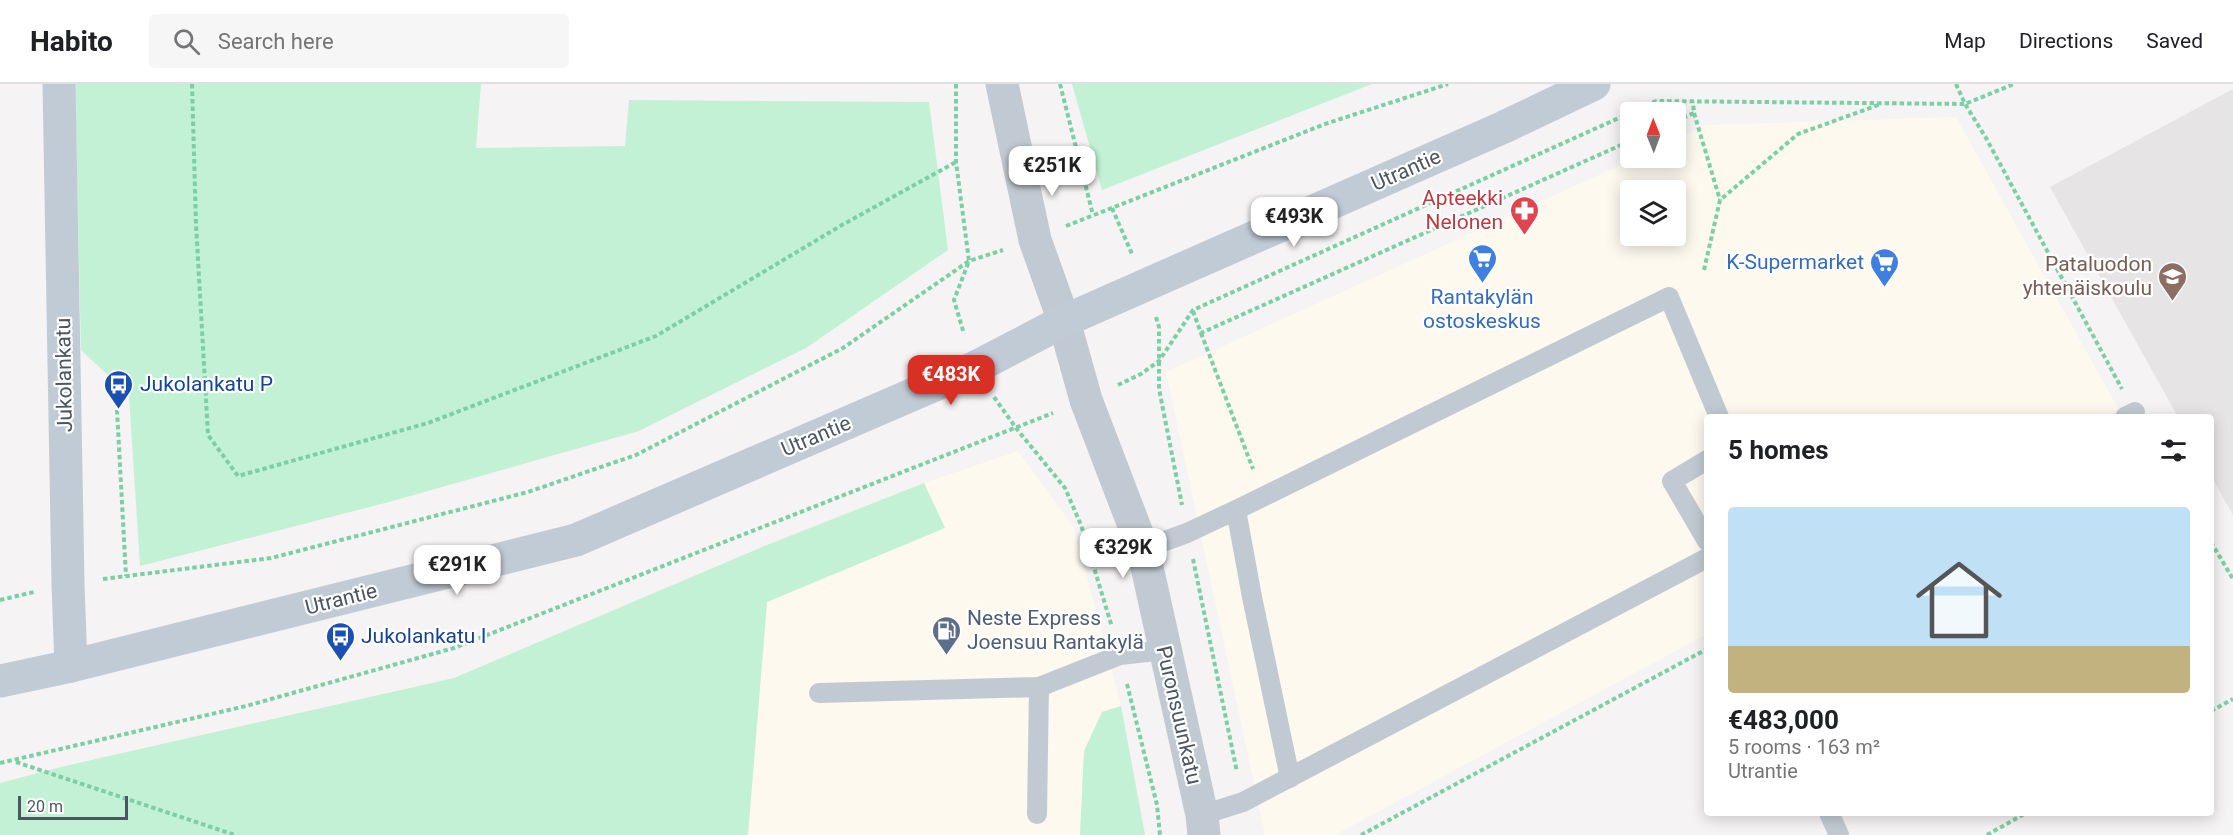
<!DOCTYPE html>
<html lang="en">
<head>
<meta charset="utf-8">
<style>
  body { margin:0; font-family:Roboto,sans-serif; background:#f6f6f6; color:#202124; height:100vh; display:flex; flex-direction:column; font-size:22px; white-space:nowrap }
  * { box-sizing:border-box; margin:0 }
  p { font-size:20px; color:#757577 }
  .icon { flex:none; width:33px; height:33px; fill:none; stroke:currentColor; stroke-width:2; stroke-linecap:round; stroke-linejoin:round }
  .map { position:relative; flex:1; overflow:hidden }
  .side { position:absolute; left:1704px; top:330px; width:510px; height:402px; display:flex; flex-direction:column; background:#fff; border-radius:6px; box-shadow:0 3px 15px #0003 }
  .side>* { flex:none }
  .needle { width:39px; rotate:359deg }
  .controls { position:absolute; left:1620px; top:18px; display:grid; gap:12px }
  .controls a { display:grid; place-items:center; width:66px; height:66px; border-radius:6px; background:#fff; box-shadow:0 3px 15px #0003; font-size:30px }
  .scale { position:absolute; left:18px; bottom:15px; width:110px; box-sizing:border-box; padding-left:6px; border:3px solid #4a5661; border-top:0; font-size:16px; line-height:21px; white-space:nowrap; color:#4a5661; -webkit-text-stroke:4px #fff; paint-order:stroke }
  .price { position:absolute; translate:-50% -51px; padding:0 14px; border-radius:12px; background:#fff; color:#222; font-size:20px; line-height:39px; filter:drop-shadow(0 2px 3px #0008) }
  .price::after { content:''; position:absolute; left:50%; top:36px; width:18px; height:14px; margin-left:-9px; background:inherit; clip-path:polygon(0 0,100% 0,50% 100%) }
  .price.current { background:#d93025; color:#fff }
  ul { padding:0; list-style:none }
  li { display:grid; align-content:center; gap:12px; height:318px; padding:0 24px }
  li+li { border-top:2px solid #e0e0e0 }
  li span { display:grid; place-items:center; height:186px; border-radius:6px; color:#555 }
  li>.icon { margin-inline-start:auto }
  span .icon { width:108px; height:108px; fill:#fffc; stroke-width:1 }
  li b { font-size:26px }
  h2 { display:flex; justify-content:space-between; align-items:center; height:72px; padding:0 24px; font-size:26px }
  header { display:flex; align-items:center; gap:36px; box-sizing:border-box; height:84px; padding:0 30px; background:#fff; border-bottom:2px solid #e0e0e0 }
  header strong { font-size:28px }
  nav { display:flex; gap:33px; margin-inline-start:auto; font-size:21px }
  .search { width:420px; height:54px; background:#f6f6f6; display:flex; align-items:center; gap:15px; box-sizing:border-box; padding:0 21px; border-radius:6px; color:#757577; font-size:22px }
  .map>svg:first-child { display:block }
  .commercial { fill:#fdf9ef; fill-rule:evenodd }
  .education { fill:#e6e4e5 }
  .green { fill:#c3f1d5 }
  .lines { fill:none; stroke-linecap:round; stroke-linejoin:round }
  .path { stroke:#7ad0a6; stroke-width:4; stroke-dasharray:4.5 3; stroke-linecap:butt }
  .service { stroke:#c1cad2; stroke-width:20 }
  .minor { stroke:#c1cad2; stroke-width:33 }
  .secondary { stroke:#c1cbd6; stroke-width:33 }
  .labels { text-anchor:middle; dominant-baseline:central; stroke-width:4.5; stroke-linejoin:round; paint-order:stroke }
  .street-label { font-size:21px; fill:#4a5661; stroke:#fff }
  .health-label { font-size:21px; fill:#be3a42; stroke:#fff; text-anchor:end }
  .shop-label { font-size:21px; fill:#366cbe; stroke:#fff; text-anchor:end }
  .education-label { font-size:21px; fill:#785e54; stroke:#fff; text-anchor:end }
  .transit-label { font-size:21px; fill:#164399; stroke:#fff; text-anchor:start }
  .service-label { font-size:21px; fill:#4e5e75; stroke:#fff; text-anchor:start }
</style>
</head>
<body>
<header>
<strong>Habito</strong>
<div class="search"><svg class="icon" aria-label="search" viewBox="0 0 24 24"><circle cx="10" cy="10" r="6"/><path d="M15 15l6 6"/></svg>Search here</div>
<nav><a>Map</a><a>Directions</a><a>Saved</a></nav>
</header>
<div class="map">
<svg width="2233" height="751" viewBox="0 0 2233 751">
  <rect width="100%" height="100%" fill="#f5f3f3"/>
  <g class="commercial">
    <path d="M 1956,33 L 2119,326 L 2107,333 L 1707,333 L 1707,550 L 1335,751 L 1265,751 L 1166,288 L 1636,74 L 1676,74 L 1676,55 L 1706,41 ZM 1630,106 L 1676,106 L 1676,152 L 1630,152 Z"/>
    <path d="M 1018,367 L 1074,444 L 1121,622 L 1102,628 L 1084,667 L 1080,751 L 748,751 L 767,517 L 944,444 L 924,399 Z"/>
  </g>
  <path class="education" d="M 2233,5 L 2233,431 L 2211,392 L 2211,333 L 2178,333 L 2050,103 Z"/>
  <g class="green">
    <path d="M 75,0 L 481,0 L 476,64 L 625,62 L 629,16 L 929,18 L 948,166 L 806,264 L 639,347 L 389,418 L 140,482 L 129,311 L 81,266 Z"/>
    <path d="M 1072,0 L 1372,0 L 1102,106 Z"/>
    <path d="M 924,399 L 945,444 L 767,518 L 748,751 L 0,751 L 0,699 L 65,682 L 454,594 L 767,461 Z"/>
    <path d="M 1121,622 L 1145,751 L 1080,751 L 1084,667 L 1102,628 Z"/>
  </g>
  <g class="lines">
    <g class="path">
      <path d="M 192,0 L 196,140 L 208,351 L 238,392 L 428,339 L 656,252 L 842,141 L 956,78"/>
      <path d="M 956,0 L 956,78 L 969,177 L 954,216 L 964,250"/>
      <path d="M 1060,0 L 1093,131"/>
      <path d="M 1956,0 L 1965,20 L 1986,54 L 2122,305"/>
      <path d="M 1632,28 L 1656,17 L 1965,20 L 2014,0"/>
      <path d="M 1694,29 L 1720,116"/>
      <path d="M 1676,37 L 1694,29 L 1693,18"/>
      <path d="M 1112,124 L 1132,170"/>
      <path d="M 1066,142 L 1325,40 L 1448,0"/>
      <path d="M 1704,186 L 1720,116 L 1798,50 L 1881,20"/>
      <path d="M 1193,227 L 1201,249 L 1630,57"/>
      <path d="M 1156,233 L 1159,243 L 1159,305 L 1182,421"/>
      <path d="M 1201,249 L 1253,385"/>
      <path d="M 1118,301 L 1141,290 L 1159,277 L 1193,226 L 1630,29"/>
      <path d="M 994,313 L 1016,344 L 1065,404 L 1081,441 L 1112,543"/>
      <path d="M 117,326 L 126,492"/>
      <path d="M 2211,458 L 2233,495"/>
      <path d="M 1193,475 L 1237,688"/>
      <path d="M 103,495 L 271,474 L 528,408 L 636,371 L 843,264 L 969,177 L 1003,166"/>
      <path d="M 0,516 L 34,508"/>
      <path d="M 1127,600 L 1157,721 L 1160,751"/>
      <path d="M 2211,627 L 2233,615"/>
      <path d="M 16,678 L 235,751"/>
      <path d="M 0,679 L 246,622 L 454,564 L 1053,329"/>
      <path d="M 1361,751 L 1707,565"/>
      <path d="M 1987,751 L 2026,729"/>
    </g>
    <g class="service">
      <path d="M 2125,333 L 2135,328"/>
      <path d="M 1707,376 L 1672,397 L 1707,457"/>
      <path d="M 1236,426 L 1252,513 L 1290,694"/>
      <path d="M 1143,465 L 1187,449 L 1236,426 L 1669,213 L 1719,333"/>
      <path d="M 819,609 L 1039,603 L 1120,571 L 1165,566"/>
      <path d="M 1829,729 L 1839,751"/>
      <path d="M 1037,730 L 1039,603"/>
      <path d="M 1202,731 L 1243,718 L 1707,474"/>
    </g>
    <path class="minor" d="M 1002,0 L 1035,156 L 1064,237 L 1086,316 L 1143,465 L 1202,731 L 1204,751"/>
    <g class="secondary">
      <path d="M 59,0 L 68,500 L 71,582"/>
      <path d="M 0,597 L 71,582 L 576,456 L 974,284 L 1064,237 L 1504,43 L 1594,0"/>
    </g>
  </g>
  <defs>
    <symbol id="pharmacy-pin" viewBox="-11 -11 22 30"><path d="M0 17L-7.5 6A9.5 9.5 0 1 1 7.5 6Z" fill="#e0444e" stroke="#fff"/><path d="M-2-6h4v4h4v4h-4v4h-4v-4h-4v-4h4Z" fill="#fff"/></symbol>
    <symbol id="supermarket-pin" viewBox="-11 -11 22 30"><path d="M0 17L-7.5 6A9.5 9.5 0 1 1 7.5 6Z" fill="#3f7fe0" stroke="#fff"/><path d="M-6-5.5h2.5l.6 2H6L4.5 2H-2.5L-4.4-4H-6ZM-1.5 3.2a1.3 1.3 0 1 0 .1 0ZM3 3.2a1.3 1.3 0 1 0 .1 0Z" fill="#fff"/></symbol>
    <symbol id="school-pin" viewBox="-11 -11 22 30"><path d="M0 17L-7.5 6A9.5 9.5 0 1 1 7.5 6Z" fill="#8d6e63" stroke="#fff"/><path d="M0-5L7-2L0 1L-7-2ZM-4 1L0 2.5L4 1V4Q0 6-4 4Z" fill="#fff"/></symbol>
    <symbol id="bus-pin" viewBox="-11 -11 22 30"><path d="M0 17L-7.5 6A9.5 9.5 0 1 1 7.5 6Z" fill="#1a4fb4" stroke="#fff"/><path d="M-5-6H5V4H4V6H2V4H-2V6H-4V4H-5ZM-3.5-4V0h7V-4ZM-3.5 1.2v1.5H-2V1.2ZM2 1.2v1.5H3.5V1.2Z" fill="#fff"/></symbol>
    <symbol id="fuel-pin" viewBox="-11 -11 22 30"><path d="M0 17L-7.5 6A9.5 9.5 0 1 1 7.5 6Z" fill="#5c6f8a" stroke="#fff"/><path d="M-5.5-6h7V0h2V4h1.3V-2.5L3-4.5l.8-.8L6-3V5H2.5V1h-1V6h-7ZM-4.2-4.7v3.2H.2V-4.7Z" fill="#fff"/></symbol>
  </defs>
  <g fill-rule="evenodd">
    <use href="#pharmacy-pin" x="1508" y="110" width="33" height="45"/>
    <use href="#supermarket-pin" x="1466" y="158" width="33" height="45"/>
    <use href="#supermarket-pin" x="1868" y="162" width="33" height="45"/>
    <use href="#school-pin" x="2156" y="176" width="33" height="45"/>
    <use href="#bus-pin" x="102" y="284" width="33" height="45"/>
    <use href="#fuel-pin" x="930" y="530" width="33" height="45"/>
    <use href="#bus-pin" x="324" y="536" width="33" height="45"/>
  </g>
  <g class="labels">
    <g class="street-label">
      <text transform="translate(1406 86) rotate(-24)">Utrantie</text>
      <text transform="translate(64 291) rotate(-91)">Jukolankatu</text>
      <text transform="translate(816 352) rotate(-23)">Utrantie</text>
      <text transform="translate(341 515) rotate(-14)">Utrantie</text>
      <text transform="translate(1179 631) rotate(77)">Puronsuunkatu</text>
    </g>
    <g class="health-label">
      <text x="1503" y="114">Apteekki<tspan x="1503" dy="24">Nelonen</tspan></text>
    </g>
    <g class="shop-label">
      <text x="1864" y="178">K-Supermarket</text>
      <text x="1482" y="213" text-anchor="middle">Rantakylän<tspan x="1482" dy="24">ostoskeskus</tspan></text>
    </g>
    <g class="education-label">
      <text x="2152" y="180">Pataluodon<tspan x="2152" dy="24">yhtenäiskoulu</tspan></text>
    </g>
    <g class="transit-label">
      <text x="140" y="300">Jukolankatu P</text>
      <text x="361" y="552">Jukolankatu I</text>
    </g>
    <g class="service-label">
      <text x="967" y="534">Neste Express<tspan x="967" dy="24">Joensuu Rantakylä</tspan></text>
    </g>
  </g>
</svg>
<div class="controls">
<a><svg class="needle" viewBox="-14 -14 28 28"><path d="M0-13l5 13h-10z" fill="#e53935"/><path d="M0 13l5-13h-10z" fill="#757577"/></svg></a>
<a><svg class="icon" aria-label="layers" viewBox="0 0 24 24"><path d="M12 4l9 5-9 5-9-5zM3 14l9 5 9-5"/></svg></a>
</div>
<div class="scale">20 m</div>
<b class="price" style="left:1052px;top:113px">€251K</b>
<b class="price" style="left:1294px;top:164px">€493K</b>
<b class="price current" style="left:951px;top:322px">€483K</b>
<b class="price" style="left:1123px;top:495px">€329K</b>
<b class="price" style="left:457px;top:512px">€291K</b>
<section class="side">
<h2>5 homes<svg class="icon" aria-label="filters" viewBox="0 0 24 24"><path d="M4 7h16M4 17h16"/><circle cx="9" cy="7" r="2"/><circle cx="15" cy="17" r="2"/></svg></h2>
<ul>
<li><span style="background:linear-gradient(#bfe0f5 75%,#c2b280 0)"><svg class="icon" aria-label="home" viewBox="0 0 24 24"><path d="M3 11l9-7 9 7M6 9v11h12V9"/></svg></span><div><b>€483,000</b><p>5 rooms · 163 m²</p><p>Utrantie</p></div></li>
</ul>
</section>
</div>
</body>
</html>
